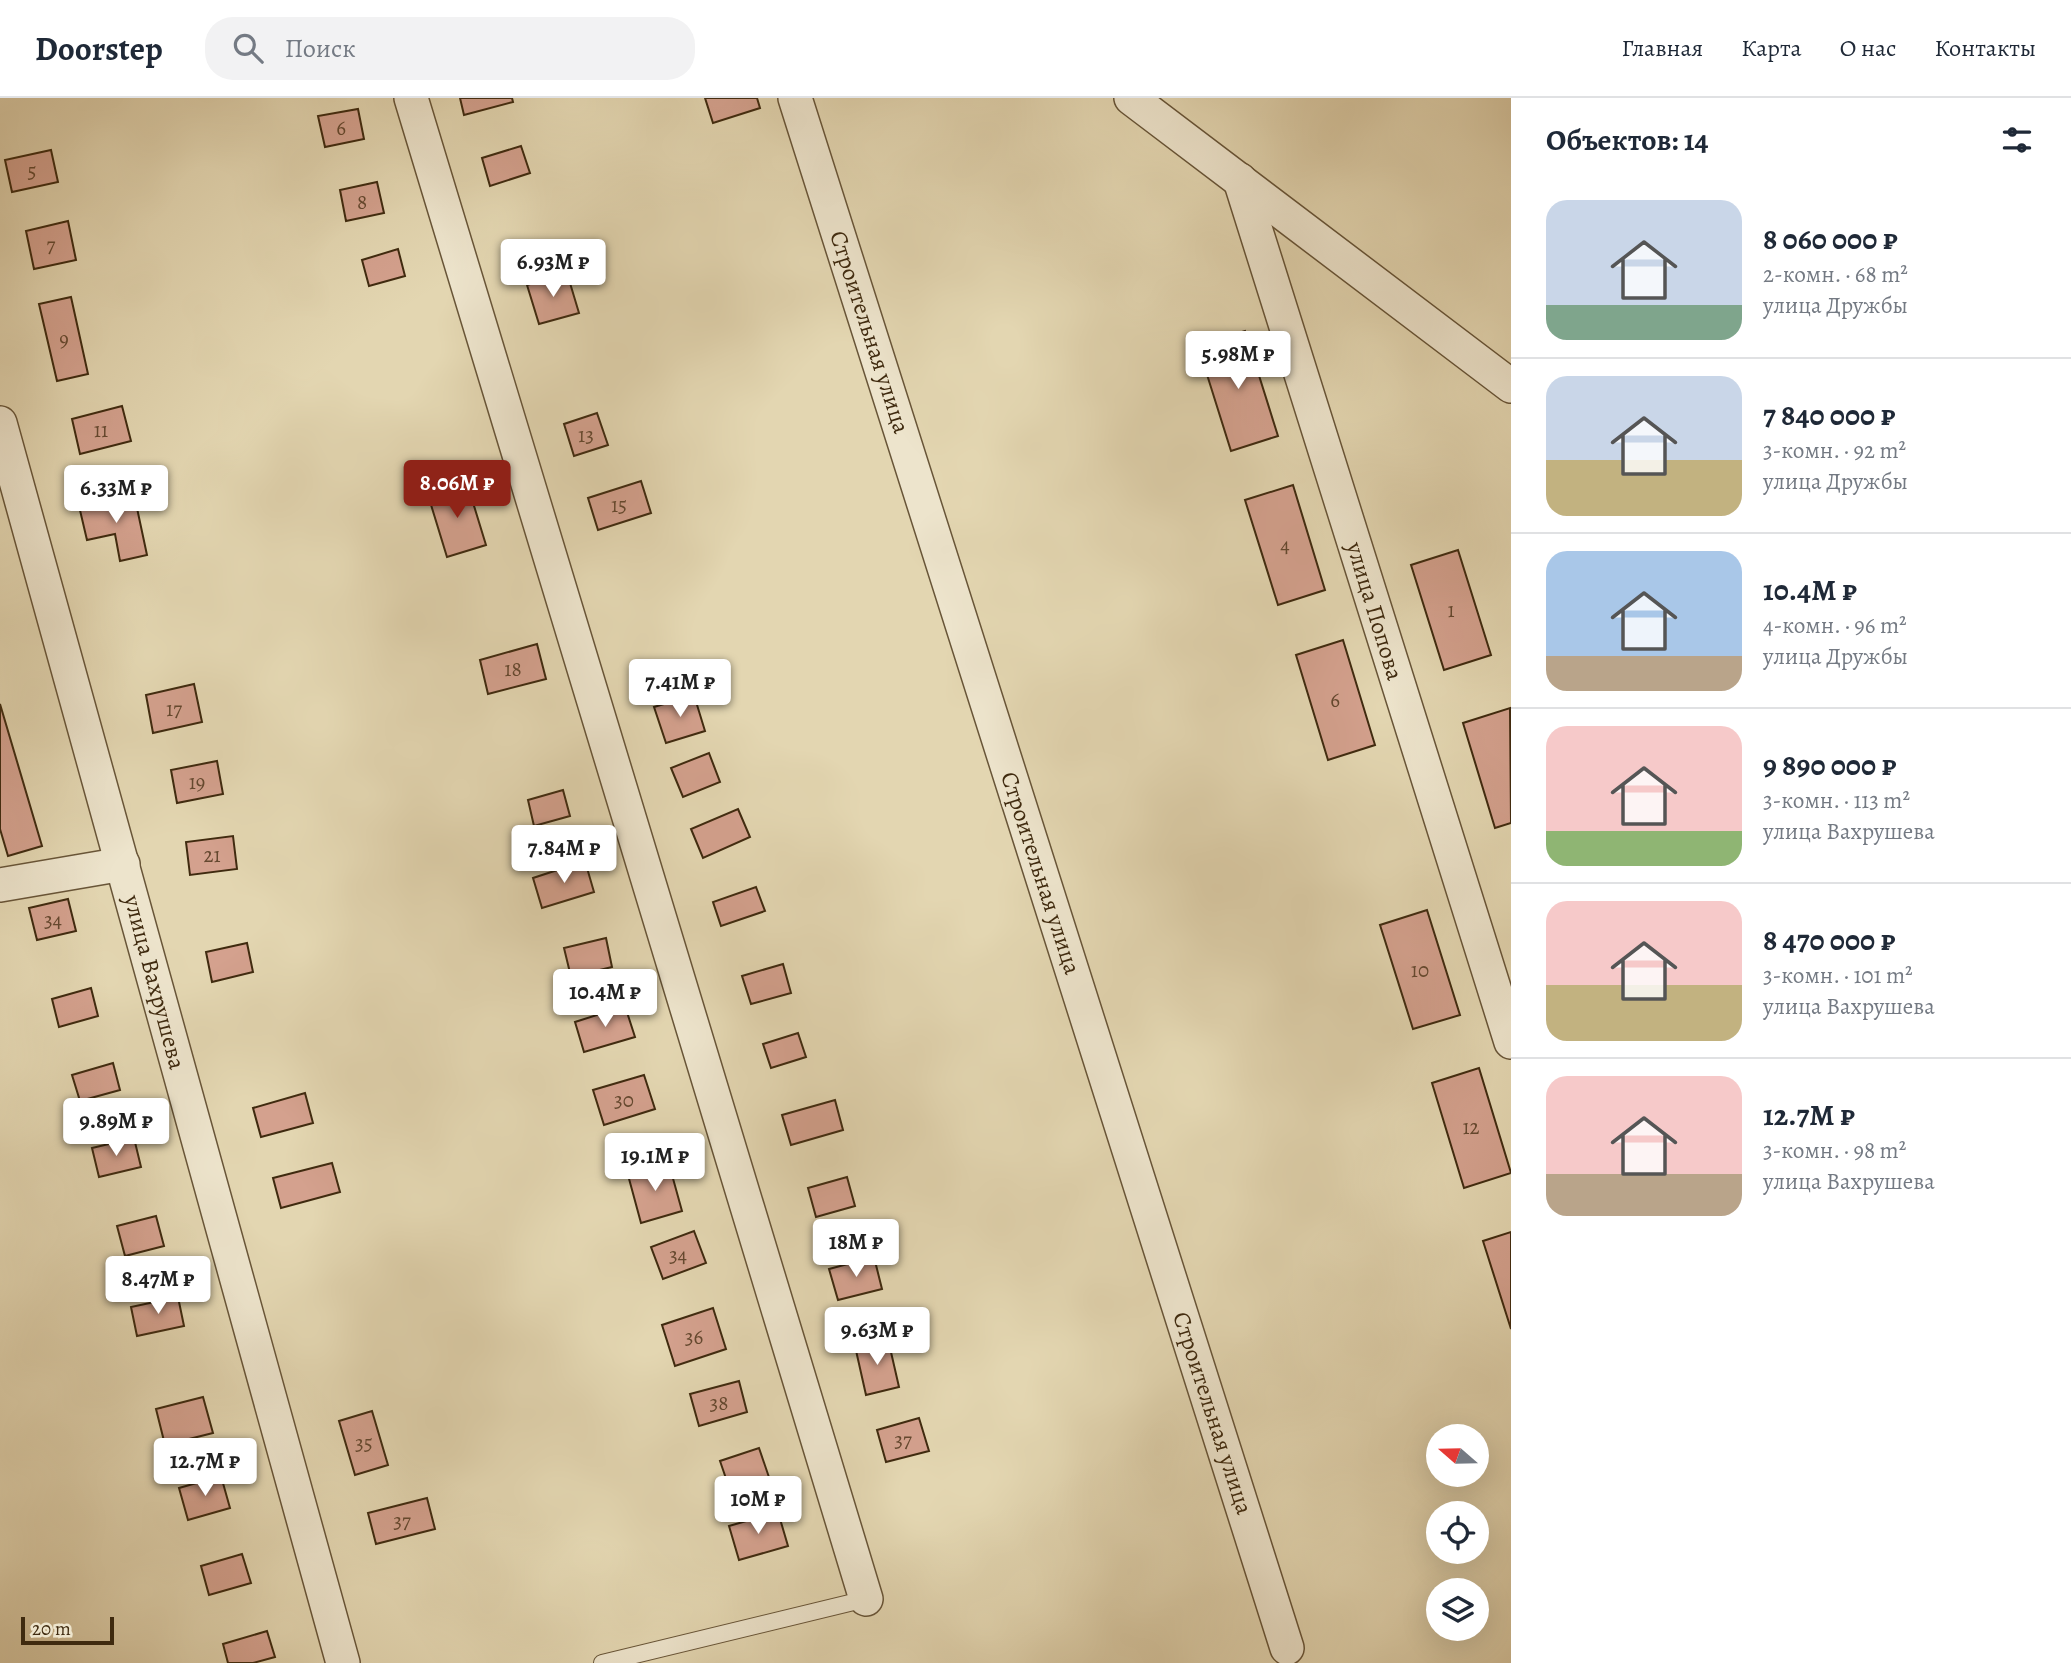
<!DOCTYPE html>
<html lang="ru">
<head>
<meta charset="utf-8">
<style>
  body { margin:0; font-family:Alegreya,serif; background:#f2f2f3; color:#1f2937; height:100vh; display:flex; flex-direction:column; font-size:26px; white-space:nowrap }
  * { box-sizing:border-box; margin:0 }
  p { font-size:23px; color:#747a83 }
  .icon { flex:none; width:38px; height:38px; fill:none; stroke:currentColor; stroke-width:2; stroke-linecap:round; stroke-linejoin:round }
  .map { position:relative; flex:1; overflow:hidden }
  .side { display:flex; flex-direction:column; background:#fff; width:560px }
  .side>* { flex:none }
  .needle { width:46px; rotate:290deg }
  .buttons { position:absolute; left:1426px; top:1326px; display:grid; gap:14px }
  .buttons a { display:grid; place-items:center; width:63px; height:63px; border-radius:50%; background:#fff; box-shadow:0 7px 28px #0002; font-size:35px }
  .scale { position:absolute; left:21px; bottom:18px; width:93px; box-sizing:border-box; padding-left:7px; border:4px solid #3f2a0f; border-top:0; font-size:19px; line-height:24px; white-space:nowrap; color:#3f2a0f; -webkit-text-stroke:5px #ede4cc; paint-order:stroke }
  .price { position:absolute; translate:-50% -60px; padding:0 16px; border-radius:7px; background:#fff; color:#222; font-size:23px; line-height:46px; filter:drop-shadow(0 2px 4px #0008) }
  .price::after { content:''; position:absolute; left:50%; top:42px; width:21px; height:16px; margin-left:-10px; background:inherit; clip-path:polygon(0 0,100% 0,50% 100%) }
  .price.current { background:#8f2418; color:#fff }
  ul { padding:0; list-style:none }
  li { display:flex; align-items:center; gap:21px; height:175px; padding:0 35px }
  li+li { border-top:2px solid #e0e1e3 }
  li span { display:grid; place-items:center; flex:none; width:196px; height:140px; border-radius:21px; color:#555 }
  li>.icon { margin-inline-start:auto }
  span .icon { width:84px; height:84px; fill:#fffc; stroke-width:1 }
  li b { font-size:30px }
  h2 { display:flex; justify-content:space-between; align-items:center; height:84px; padding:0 35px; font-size:30px }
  header { display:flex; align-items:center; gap:42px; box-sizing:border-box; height:98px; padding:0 35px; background:#fff; border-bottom:2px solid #e0e1e3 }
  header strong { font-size:33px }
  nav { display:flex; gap:38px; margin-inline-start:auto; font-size:24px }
  .search { width:490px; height:63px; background:#f2f2f3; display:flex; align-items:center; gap:18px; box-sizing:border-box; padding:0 24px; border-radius:28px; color:#747a83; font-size:26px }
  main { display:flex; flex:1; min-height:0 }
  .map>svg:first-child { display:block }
  .building { fill:#d4a18e; stroke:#3f2a0f; stroke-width:2 }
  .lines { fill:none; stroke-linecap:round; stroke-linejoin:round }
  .service-casing { stroke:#685538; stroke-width:18 }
  .minor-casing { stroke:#685538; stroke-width:36 }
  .service { stroke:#ede4cc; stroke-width:16 }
  .minor { stroke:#ede4cc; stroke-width:33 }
  .labels { text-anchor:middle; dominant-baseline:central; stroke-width:5; stroke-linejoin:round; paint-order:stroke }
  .number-label { font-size:21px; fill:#64482f }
  .street-label { font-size:24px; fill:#3f2a0f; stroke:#ede4cc }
</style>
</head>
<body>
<header>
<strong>Doorstep</strong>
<div class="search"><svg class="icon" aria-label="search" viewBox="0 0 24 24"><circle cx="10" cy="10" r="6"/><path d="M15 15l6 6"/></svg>Поиск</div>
<nav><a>Главная</a><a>Карта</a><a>О нас</a><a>Контакты</a></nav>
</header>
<main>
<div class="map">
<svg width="1511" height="1565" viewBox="0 0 1511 1565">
  <rect width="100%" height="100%" fill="#e3d6b1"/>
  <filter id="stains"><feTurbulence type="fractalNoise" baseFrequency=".00286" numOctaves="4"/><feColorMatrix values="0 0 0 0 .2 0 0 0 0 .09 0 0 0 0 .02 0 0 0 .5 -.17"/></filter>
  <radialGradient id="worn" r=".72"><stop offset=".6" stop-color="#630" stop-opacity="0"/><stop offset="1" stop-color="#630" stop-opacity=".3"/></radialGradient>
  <g class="building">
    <path d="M 460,0 L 512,0 L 513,4 L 464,17 Z"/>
    <path d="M 705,0 L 757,0 L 760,10 L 713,25 Z"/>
    <path d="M 358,11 L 364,41 L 325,49 L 318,18 Z"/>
    <path d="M 521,48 L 530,75 L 490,88 L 482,60 Z"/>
    <path d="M 51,52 L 58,84 L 12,94 L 5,62 Z"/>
    <path d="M 377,84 L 384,115 L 346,123 L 340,92 Z"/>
    <path d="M 68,123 L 76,162 L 34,171 L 26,133 Z"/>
    <path d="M 398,151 L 405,178 L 369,188 L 362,162 Z"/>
    <path d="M 567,175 L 579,215 L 539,226 L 527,187 Z"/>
    <path d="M 71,199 L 88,276 L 57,283 L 39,206 Z"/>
    <path d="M 1245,233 L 1278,338 L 1231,353 L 1198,248 Z"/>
    <path d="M 122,308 L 131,343 L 80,356 L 72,321 Z"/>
    <path d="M 597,315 L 608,347 L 574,358 L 564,326 Z"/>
    <path d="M 641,383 L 651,415 L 598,432 L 588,400 Z"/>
    <path d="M 467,385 L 486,447 L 447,459 L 428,397 Z"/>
    <path d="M 1293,387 L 1325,492 L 1278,507 L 1245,402 Z"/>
    <path d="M 134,396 L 147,457 L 120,463 L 115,436 L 87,442 L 79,408 Z"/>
    <path d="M 1458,452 L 1491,557 L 1444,572 L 1411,467 Z"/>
    <path d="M 1343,542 L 1375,647 L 1328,662 L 1296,557 Z"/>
    <path d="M 537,546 L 546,581 L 488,596 L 480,562 Z"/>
    <path d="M 194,586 L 202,624 L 153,635 L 146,597 Z"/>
    <path d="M 694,597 L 705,633 L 666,645 L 654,609 Z"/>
    <path d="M 0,606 L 42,748 L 8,758 L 0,731 Z"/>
    <path d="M 1510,610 L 1511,725 L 1495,730 L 1463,625 Z"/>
    <path d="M 709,655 L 720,684 L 683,699 L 671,670 Z"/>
    <path d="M 217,663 L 223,696 L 177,705 L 171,672 Z"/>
    <path d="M 563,692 L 570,718 L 534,728 L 528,702 Z"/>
    <path d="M 738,711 L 750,739 L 703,760 L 691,731 Z"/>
    <path d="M 233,738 L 237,771 L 190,777 L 186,744 Z"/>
    <path d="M 585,763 L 594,794 L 542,810 L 533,780 Z"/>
    <path d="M 756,789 L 765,813 L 721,828 L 713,804 Z"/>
    <path d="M 68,801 L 76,833 L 37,842 L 29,810 Z"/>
    <path d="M 1427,812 L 1460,917 L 1413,931 L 1380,827 Z"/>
    <path d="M 606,840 L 612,869 L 571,879 L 564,850 Z"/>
    <path d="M 247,845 L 253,874 L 212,884 L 206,854 Z"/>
    <path d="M 783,866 L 791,895 L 751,906 L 742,878 Z"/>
    <path d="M 91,890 L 98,918 L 59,929 L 52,901 Z"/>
    <path d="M 625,908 L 635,939 L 584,954 L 575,924 Z"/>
    <path d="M 798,935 L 806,959 L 771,970 L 763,946 Z"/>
    <path d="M 113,965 L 120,992 L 80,1003 L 72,977 Z"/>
    <path d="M 1479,970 L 1511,1075 L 1464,1090 L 1432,985 Z"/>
    <path d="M 644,977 L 655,1011 L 604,1027 L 593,992 Z"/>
    <path d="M 305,995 L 313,1025 L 261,1039 L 253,1010 Z"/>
    <path d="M 835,1002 L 843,1032 L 791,1047 L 782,1017 Z"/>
    <path d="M 134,1040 L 141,1069 L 99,1079 L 92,1050 Z"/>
    <path d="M 332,1065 L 340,1094 L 281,1110 L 273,1080 Z"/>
    <path d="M 669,1066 L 682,1113 L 641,1125 L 628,1077 Z"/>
    <path d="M 847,1079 L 855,1108 L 816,1119 L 808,1090 Z"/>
    <path d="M 156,1118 L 164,1148 L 125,1158 L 117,1128 Z"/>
    <path d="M 694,1133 L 706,1165 L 663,1181 L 651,1149 Z"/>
    <path d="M 1511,1134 L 1511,1231 L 1483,1143 Z"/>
    <path d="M 874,1159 L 882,1191 L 838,1202 L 829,1171 Z"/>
    <path d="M 178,1199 L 184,1228 L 137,1238 L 131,1209 Z"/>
    <path d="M 713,1210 L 726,1251 L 675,1268 L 662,1227 Z"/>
    <path d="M 888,1241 L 899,1289 L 866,1297 L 855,1248 Z"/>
    <path d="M 739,1283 L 747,1314 L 699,1328 L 690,1296 Z"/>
    <path d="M 203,1299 L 213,1335 L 165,1347 L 156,1311 Z"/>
    <path d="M 372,1313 L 388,1367 L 355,1377 L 339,1323 Z"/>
    <path d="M 919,1320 L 929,1353 L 886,1364 L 877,1332 Z"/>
    <path d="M 759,1350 L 772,1388 L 733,1401 L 720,1363 Z"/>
    <path d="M 221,1378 L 230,1410 L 188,1422 L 179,1390 Z"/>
    <path d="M 427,1400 L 435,1431 L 376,1446 L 368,1415 Z"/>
    <path d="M 778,1414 L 788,1448 L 739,1462 L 729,1428 Z"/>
    <path d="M 242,1456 L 251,1485 L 209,1497 L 201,1468 Z"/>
    <path d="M 267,1533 L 275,1559 L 253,1565 L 228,1565 L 223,1546 Z"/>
  </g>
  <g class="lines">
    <defs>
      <path id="service" d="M 602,1565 L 866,1501"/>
      <g id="minor">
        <path d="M 411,0 L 866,1501"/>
        <path d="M 795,0 L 1287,1550"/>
        <path d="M 1131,0 L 1511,288"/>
        <path d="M 1240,82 L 1511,944"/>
        <path d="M 0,325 L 343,1565"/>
        <path d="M 0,787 L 123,766"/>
      </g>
    </defs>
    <use href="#service" class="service-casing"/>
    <use href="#minor" class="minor-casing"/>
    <use href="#service" class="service"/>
    <use href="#minor" class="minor"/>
  </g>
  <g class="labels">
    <g class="number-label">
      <text x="341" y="30">6</text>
      <text x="32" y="73">5</text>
      <text x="362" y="104">8</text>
      <text x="51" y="147">7</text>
      <text x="64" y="241">9</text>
      <text x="101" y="332">11</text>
      <text x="586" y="337">13</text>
      <text x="619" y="407">15</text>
      <text x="1285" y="447">4</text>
      <text x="1451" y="512">1</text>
      <text x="513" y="571">18</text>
      <text x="1335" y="602">6</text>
      <text x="174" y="611">17</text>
      <text x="197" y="684">19</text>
      <text x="212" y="757">21</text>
      <text x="53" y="822">34</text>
      <text x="1420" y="872">10</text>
      <text x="624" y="1002">30</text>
      <text x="1471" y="1029">12</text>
      <text x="678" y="1157">34</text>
      <text x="694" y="1239">36</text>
      <text x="719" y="1305">38</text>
      <text x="903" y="1342">37</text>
      <text x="364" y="1345">35</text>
      <text x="402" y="1423">37</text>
    </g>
    <g class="street-label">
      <text transform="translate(870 234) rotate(72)">Строительная улица</text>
      <text transform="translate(1375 513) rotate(73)">улица Попова</text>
      <text transform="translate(1041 775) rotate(72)">Строительная улица</text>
      <text transform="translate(155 884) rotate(75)">улица Вахрушева</text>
      <text transform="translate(1213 1315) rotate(72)">Строительная улица</text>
    </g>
  </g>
  <rect width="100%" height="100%" filter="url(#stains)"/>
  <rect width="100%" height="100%" fill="url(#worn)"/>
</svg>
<div class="buttons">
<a><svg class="needle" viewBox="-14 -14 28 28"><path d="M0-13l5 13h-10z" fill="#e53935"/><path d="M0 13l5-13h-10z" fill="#747a83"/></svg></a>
<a><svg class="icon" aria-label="locate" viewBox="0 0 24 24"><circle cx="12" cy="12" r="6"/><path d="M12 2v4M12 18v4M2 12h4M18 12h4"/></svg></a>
<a><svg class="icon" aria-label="layers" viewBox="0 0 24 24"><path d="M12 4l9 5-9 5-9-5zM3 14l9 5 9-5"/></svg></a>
</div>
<div class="scale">20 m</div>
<b class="price" style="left:553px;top:201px">6.93M ₽</b>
<b class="price" style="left:1238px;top:293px">5.98M ₽</b>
<b class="price current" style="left:457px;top:422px">8.06M ₽</b>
<b class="price" style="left:116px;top:427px">6.33M ₽</b>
<b class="price" style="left:680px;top:621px">7.41M ₽</b>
<b class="price" style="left:564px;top:787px">7.84M ₽</b>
<b class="price" style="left:605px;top:931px">10.4M ₽</b>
<b class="price" style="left:116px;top:1060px">9.89M ₽</b>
<b class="price" style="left:655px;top:1095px">19.1M ₽</b>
<b class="price" style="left:856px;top:1181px">18M ₽</b>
<b class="price" style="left:158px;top:1218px">8.47M ₽</b>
<b class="price" style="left:877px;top:1269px">9.63M ₽</b>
<b class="price" style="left:205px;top:1400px">12.7M ₽</b>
<b class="price" style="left:758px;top:1438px">10M ₽</b>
</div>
<section class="side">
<h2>Объектов: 14<svg class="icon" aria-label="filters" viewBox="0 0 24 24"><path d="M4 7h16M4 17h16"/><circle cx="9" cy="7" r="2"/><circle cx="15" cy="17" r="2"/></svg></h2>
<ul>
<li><span style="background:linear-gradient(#c9d6e8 75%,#7fa58c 0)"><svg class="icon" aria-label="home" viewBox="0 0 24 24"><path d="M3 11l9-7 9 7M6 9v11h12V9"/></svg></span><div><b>8 060 000 ₽</b><p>2-комн. · 68 m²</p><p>улица Дружбы</p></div></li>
<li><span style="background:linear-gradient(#c9d6e8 60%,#c2b280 0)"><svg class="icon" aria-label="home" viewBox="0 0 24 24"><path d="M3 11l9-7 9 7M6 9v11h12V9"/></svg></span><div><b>7 840 000 ₽</b><p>3-комн. · 92 m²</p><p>улица Дружбы</p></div></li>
<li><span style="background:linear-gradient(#a9c7e8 75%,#b9a48a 0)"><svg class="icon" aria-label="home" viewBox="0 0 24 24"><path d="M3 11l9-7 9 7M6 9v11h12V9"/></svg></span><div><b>10.4M ₽</b><p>4-комн. · 96 m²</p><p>улица Дружбы</p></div></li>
<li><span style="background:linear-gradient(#f6c9c9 75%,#8fb573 0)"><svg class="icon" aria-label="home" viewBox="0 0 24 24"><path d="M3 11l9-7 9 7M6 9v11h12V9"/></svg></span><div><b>9 890 000 ₽</b><p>3-комн. · 113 m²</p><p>улица Вахрушева</p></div></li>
<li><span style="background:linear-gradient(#f6c9c9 60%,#c2b280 0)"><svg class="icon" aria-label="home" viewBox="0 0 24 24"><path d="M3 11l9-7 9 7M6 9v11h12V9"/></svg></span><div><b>8 470 000 ₽</b><p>3-комн. · 101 m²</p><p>улица Вахрушева</p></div></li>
<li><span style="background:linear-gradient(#f6c9c9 70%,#b9a48a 0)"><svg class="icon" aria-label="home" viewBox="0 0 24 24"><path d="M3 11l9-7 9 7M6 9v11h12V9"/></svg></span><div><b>12.7M ₽</b><p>3-комн. · 98 m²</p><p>улица Вахрушева</p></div></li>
</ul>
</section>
</main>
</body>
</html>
